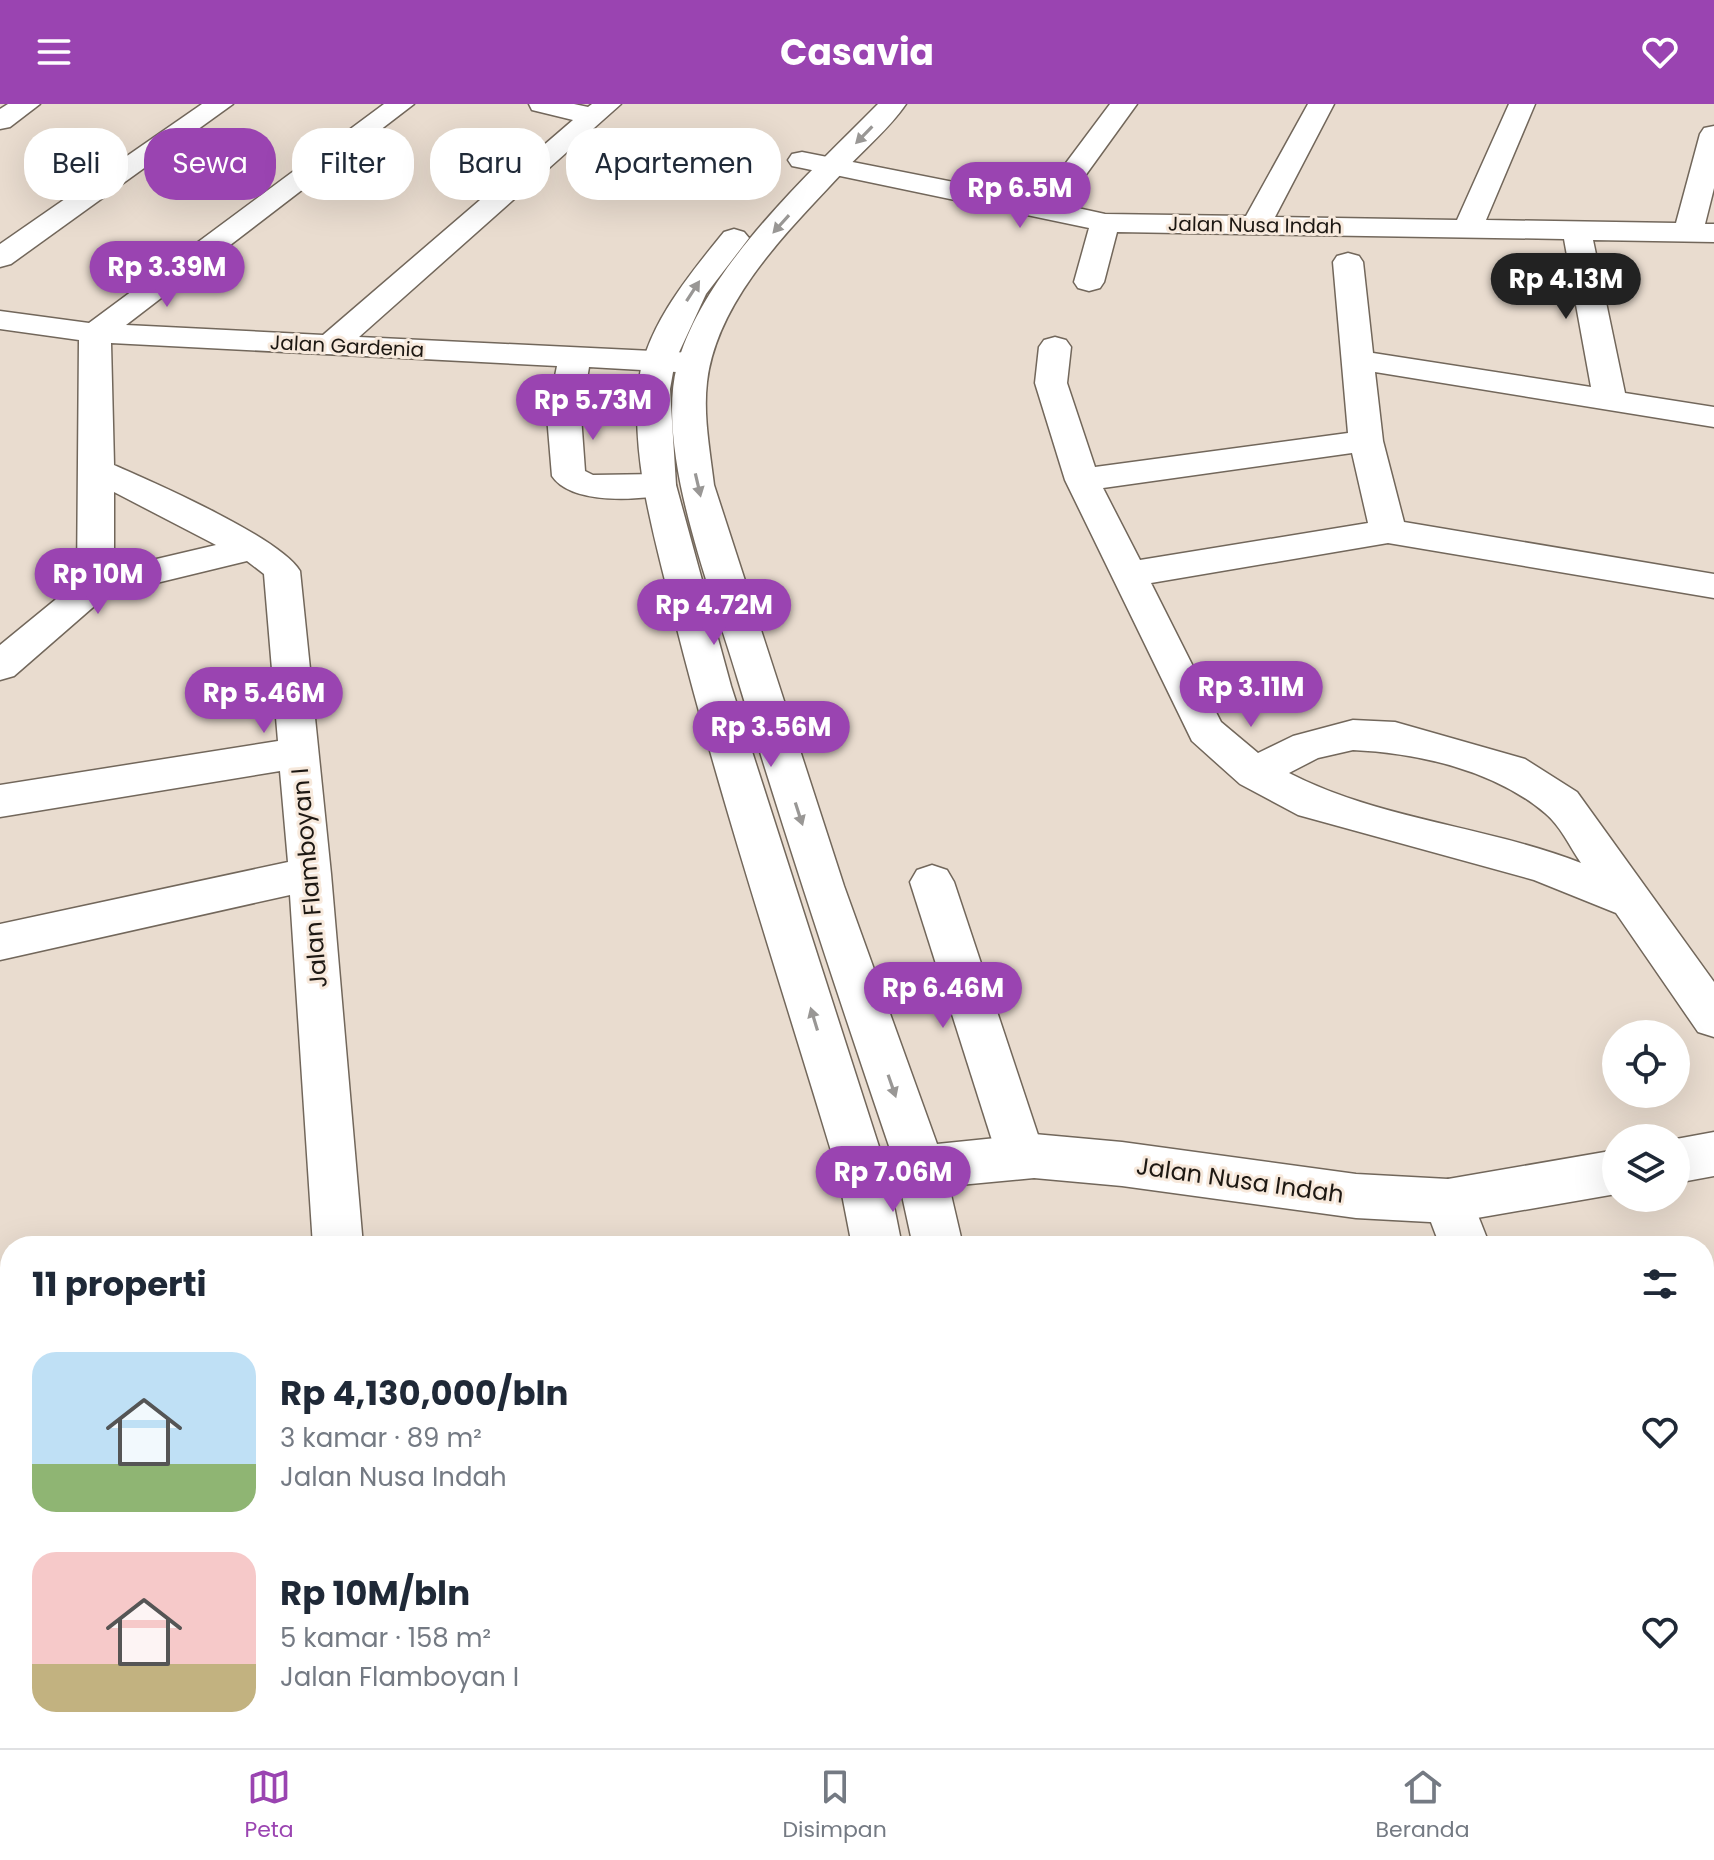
<!DOCTYPE html>
<html lang="id">
<head>
<meta charset="utf-8">
<style>
  body { margin:0; font-family:Poppins,sans-serif; background:#f2f2f3; color:#1f2937; height:100vh; display:flex; flex-direction:column; font-size:30px; white-space:nowrap }
  * { box-sizing:border-box; margin:0 }
  p { font-size:26px; color:#747a83 }
  .icon { flex:none; width:44px; height:44px; fill:none; stroke:currentColor; stroke-width:2; stroke-linecap:round; stroke-linejoin:round }
  .map { position:relative; flex:1; overflow:hidden }
  .drawer { position:absolute; left:0px; top:1132px; width:1714px; height:512px; display:flex; flex-direction:column; background:#fff; border-radius:32px 32px 0 0; box-shadow:0 8px 32px #0002 }
  .drawer>* { flex:none }
  .top-card { position:absolute; left:24px; top:24px; width:800px; height:72px; display:flex; gap:16px }
  .fabs { position:absolute; left:1602px; top:916px; display:grid; gap:16px }
  .fabs a { display:grid; place-items:center; width:88px; height:88px; border-radius:50%; background:#fff; box-shadow:0 8px 32px #0002; font-size:40px }
  .price { position:absolute; translate:-50% -68px; padding:0 18px; border-radius:28px; background:#9a44b1; color:#fff; font-size:26px; line-height:52px; filter:drop-shadow(0 2px 4px #0008) }
  .price::after { content:''; position:absolute; left:50%; top:48px; width:24px; height:18px; margin-left:-12px; background:inherit; clip-path:polygon(0 0,100% 0,50% 100%) }
  .price.current { background:#222; color:#fff }
  ul { padding:0; list-style:none }
  li { display:flex; align-items:center; gap:24px; height:200px; padding:0 32px }
  li span { display:grid; place-items:center; flex:none; width:224px; height:160px; border-radius:24px; color:#555 }
  li>.icon { margin-inline-start:auto }
  span .icon { width:96px; height:96px; fill:#fffc; stroke-width:1 }
  li b { font-size:34px }
  h2 { display:flex; justify-content:space-between; align-items:center; height:96px; padding:0 32px; font-size:34px }
  .tag { padding:0 28px; border-radius:32px; background:#fff; box-shadow:0 8px 32px #0002; font-size:28px; line-height:72px }
  .tag.current { background:#9a44b1; color:#fff }
  header { display:flex; justify-content:space-between; align-items:center; height:104px; padding:0 32px; background:#9a44b1; color:#fff; font-size:36px; font-weight:700 }
  .dock { display:flex; justify-content:space-around; align-items:center; height:112px; border-top:2px solid #e0e1e3; background:#fff; font-size:22px; color:#747a83 }
  .dock a { display:grid; justify-items:center; gap:4px }
  .dock .current { color:#9a44b1 }
  .map>svg:first-child { display:block }
  .lines { fill:none; stroke-linecap:round; stroke-linejoin:round }
  .minor-casing { stroke:#72675b; stroke-width:3 }
  .tertiary-casing { stroke:#72675b; stroke-width:3 }
  .minor { fill:#fff; fill-rule:evenodd }
  .tertiary { fill:#fff; fill-rule:evenodd }
  .oneway { fill:#999795 }
  .labels { text-anchor:middle; dominant-baseline:central; stroke-width:6; stroke-linejoin:round; paint-order:stroke }
  .far-street-label { font-size:20px; fill:#1d1813; stroke:#f7e9dc }
  .street-label { font-size:24px; fill:#1d1813; stroke:#f7e9dc }
</style>
</head>
<body>
<header><svg class="icon" aria-label="menu" viewBox="0 0 24 24"><path d="M4 6h16M4 12h16M4 18h16"/></svg>Casavia<svg class="icon" aria-label="heart" viewBox="0 0 24 24"><path d="M12 20l-8-8c-3-5 5-10 8-4 3-6 11-1 8 4z"/></svg></header>
<div class="map">
<svg width="1714" height="1644" viewBox="0 0 1714 1644">
  <rect width="100%" height="100%" fill="#e9dccf"/>
  <g class="lines">
    <defs>
      <g id="minor">
        <path d="M 8,0 L 40,0 L 10,23 L 0,25 L 0,5 Z"/>
        <path d="M 202,0 L 233,0 L 11,160 L 0,163 L 0,140 Z"/>
        <path d="M 384,0 L 414,0 L 126,221 L 323,231 L 573,16 L 532,6 L 529,0 L 574,0 L 588,3 L 592,0 L 621,0 L 359,233 L 694,249 L 705,252 L 710,259 L 705,266 L 694,269 L 589,263 L 581,312 L 585,367 L 593,371 L 659,370 L 671,373 L 676,381 L 671,389 C 641,397 571,401 552,372 L 547,312 L 557,262 L 111,239 L 114,361 C 155,379 279,433 300,467 L 331,770 L 363,1142 L 313,1142 L 290,791 L 0,856 L 0,820 L 288,758 L 280,667 L 0,713 L 0,681 L 278,637 L 264,470 L 247,457 L 107,491 L 14,572 L 0,576 L 0,541 L 77,478 L 79,236 L 0,225 L 0,207 L 89,219 ZM 114,388 L 216,441 L 114,465 Z"/>
        <path d="M 1110,0 L 1137,0 L 1064,101 L 1105,110 L 1246,112 L 1308,0 L 1334,0 L 1275,113 L 1457,116 L 1509,0 L 1535,0 L 1486,116 L 1676,119 L 1700,30 L 1704,24 L 1714,22 L 1714,84 L 1705,120 L 1714,120 L 1714,138 L 1593,136 L 1625,289 L 1714,303 L 1714,323 L 1375,268 L 1383,337 L 1404,418 L 1714,470 L 1714,494 L 1388,439 L 1151,479 L 1221,618 L 1258,649 L 1293,632 L 1353,616 L 1395,618 L 1525,655 L 1577,688 L 1714,878 L 1714,933 L 1698,928 L 1616,809 L 1534,776 L 1298,711 L 1240,680 L 1192,637 L 1065,376 L 1035,279 L 1039,243 L 1044,236 L 1055,233 L 1066,236 L 1071,243 L 1067,279 L 1095,363 L 1348,329 L 1333,158 L 1337,152 L 1348,149 L 1359,152 L 1363,158 L 1373,249 L 1591,283 L 1564,135 L 1117,128 L 1104,178 L 1100,184 L 1089,187 L 1078,184 L 1074,178 L 1089,124 L 802,64 L 792,62 L 788,56 L 792,50 L 802,48 L 1039,95 ZM 1352,349 L 1368,419 L 1140,456 L 1103,384 ZM 1353,646 C 1418,649 1494,666 1545,709 C 1560,721 1570,743 1581,759 C 1487,722 1380,716 1289,669 L 1318,654 Z"/>
        <path d="M 932,761 L 947,766 L 954,778 L 1045,1052 L 1038,1067 L 1021,1074 L 1004,1067 L 997,1052 L 910,778 L 917,766 Z"/>
        <path d="M 1448,1075 L 1466,1081 L 1490,1142 L 1440,1142 L 1423,1097 L 1430,1081 Z"/>
        <path d="M 310,1634 L 370,1634 L 371,1644 L 309,1644 Z"/>
        <path d="M 1625,1634 L 1685,1634 L 1690,1644 L 1628,1644 Z"/>
      </g>
      <g id="tertiary">
        <path d="M 878,0 L 906,0 C 890,24 864,45 844,67 C 790,125 717,195 707,278 C 703,312 710,347 714,381 L 844,782 L 937,1040 L 1034,1030 L 1122,1038 L 1356,1070 L 1448,1075 L 1616,1046 L 1616,1090 L 1448,1119 L 1356,1114 L 1122,1082 L 1034,1074 L 949,1082 L 963,1142 L 913,1142 L 901,1087 L 891,1087 L 902,1142 L 852,1142 L 838,1070 C 783,886 722,703 675,517 C 657,441 632,364 638,285 C 642,227 689,171 724,128 L 734,125 L 744,128 L 749,134 L 706,190 L 675,257 L 670,285 L 676,381 L 731,582 L 881,1049 L 890,1045 C 837,889 785,732 737,573 C 712,488 655,348 677,262 C 703,165 809,70 878,0 Z"/>
        <path d="M 1714,1028 L 1714,1072 L 1676,1079 L 1676,1035 Z"/>
        <path d="M 947,1634 L 1066,1634 L 1068,1644 L 947,1644 Z"/>
      </g>
    </defs>
    <use href="#minor" class="minor-casing"/>
    <use href="#tertiary" class="tertiary-casing"/>
    <use href="#minor" class="minor"/>
    <use href="#tertiary" class="tertiary"/>
  </g>
  <defs><path id="oneway-solid" d="M-6-.8H1V-3.2L6.5 0L1 3.2V.8H-6Z" transform="scale(2)"/></defs>
  <g class="oneway">
    <use href="#oneway-solid" transform="translate(864 31) rotate(134)"/>
    <use href="#oneway-solid" transform="translate(781 120) rotate(132)"/>
    <use href="#oneway-solid" transform="translate(693 187) rotate(-57)"/>
    <use href="#oneway-solid" transform="translate(698 381) rotate(77)"/>
    <use href="#oneway-solid" transform="translate(799 710) rotate(72)"/>
    <use href="#oneway-solid" transform="translate(814 915) rotate(-107)"/>
    <use href="#oneway-solid" transform="translate(892 982) rotate(71)"/>
  </g>
  <g class="labels">
    <g class="far-street-label">
      <text transform="translate(1255 121) rotate(1)">Jalan Nusa Indah</text>
      <text transform="translate(347 242) rotate(3)">Jalan Gardenia</text>
    </g>
    <g class="street-label">
      <text transform="translate(309 774) rotate(-95)">Jalan Flamboyan I</text>
      <text transform="translate(1240 1076) rotate(8)">Jalan Nusa Indah</text>
    </g>
  </g>
</svg>
<div class="fabs">
<a><svg class="icon" aria-label="locate" viewBox="0 0 24 24"><circle cx="12" cy="12" r="6"/><path d="M12 2v4M12 18v4M2 12h4M18 12h4"/></svg></a>
<a><svg class="icon" aria-label="layers" viewBox="0 0 24 24"><path d="M12 4l9 5-9 5-9-5zM3 14l9 5 9-5"/></svg></a>
</div>
<b class="price" style="left:1020px;top:126px">Rp 6.5M</b>
<b class="price" style="left:167px;top:205px">Rp 3.39M</b>
<b class="price current" style="left:1566px;top:217px">Rp 4.13M</b>
<b class="price" style="left:593px;top:338px">Rp 5.73M</b>
<b class="price" style="left:98px;top:512px">Rp 10M</b>
<b class="price" style="left:714px;top:543px">Rp 4.72M</b>
<b class="price" style="left:1251px;top:625px">Rp 3.11M</b>
<b class="price" style="left:264px;top:631px">Rp 5.46M</b>
<b class="price" style="left:771px;top:665px">Rp 3.56M</b>
<b class="price" style="left:943px;top:926px">Rp 6.46M</b>
<b class="price" style="left:893px;top:1110px">Rp 7.06M</b>
<div class="top-card">
<a class="tag">Beli</a>
<a class="tag current">Sewa</a>
<a class="tag">Filter</a>
<a class="tag">Baru</a>
<a class="tag">Apartemen</a>
</div>
<section class="drawer">
<h2>11 properti<svg class="icon" aria-label="filters" viewBox="0 0 24 24"><path d="M4 7h16M4 17h16"/><circle cx="9" cy="7" r="2"/><circle cx="15" cy="17" r="2"/></svg></h2>
<ul>
<li><span style="background:linear-gradient(#bfe0f5 70%,#8fb573 0)"><svg class="icon" aria-label="home" viewBox="0 0 24 24"><path d="M3 11l9-7 9 7M6 9v11h12V9"/></svg></span><div><b>Rp 4,130,000/bln</b><p>3 kamar · 89 m²</p><p>Jalan Nusa Indah</p></div><svg class="icon" aria-label="heart" viewBox="0 0 24 24"><path d="M12 20l-8-8c-3-5 5-10 8-4 3-6 11-1 8 4z"/></svg></li>
<li><span style="background:linear-gradient(#f6c9c9 70%,#c2b280 0)"><svg class="icon" aria-label="home" viewBox="0 0 24 24"><path d="M3 11l9-7 9 7M6 9v11h12V9"/></svg></span><div><b>Rp 10M/bln</b><p>5 kamar · 158 m²</p><p>Jalan Flamboyan I</p></div><svg class="icon" aria-label="heart" viewBox="0 0 24 24"><path d="M12 20l-8-8c-3-5 5-10 8-4 3-6 11-1 8 4z"/></svg></li>
</ul>
</section>
</div>
<nav class="dock">
<a class="current"><svg class="icon" aria-label="map" viewBox="0 0 24 24"><path d="M3 6l6-2 6 2 6-2v14l-6 2-6-2-6 2zM9 4v14M15 6v14"/></svg>Peta</a>
<a><svg class="icon" aria-label="saved" viewBox="0 0 24 24"><path d="M7 4h10v16l-5-4-5 4z"/></svg>Disimpan</a>
<a><svg class="icon" aria-label="home" viewBox="0 0 24 24"><path d="M3 11l9-7 9 7M6 9v11h12V9"/></svg>Beranda</a>
</nav>
</body>
</html>
